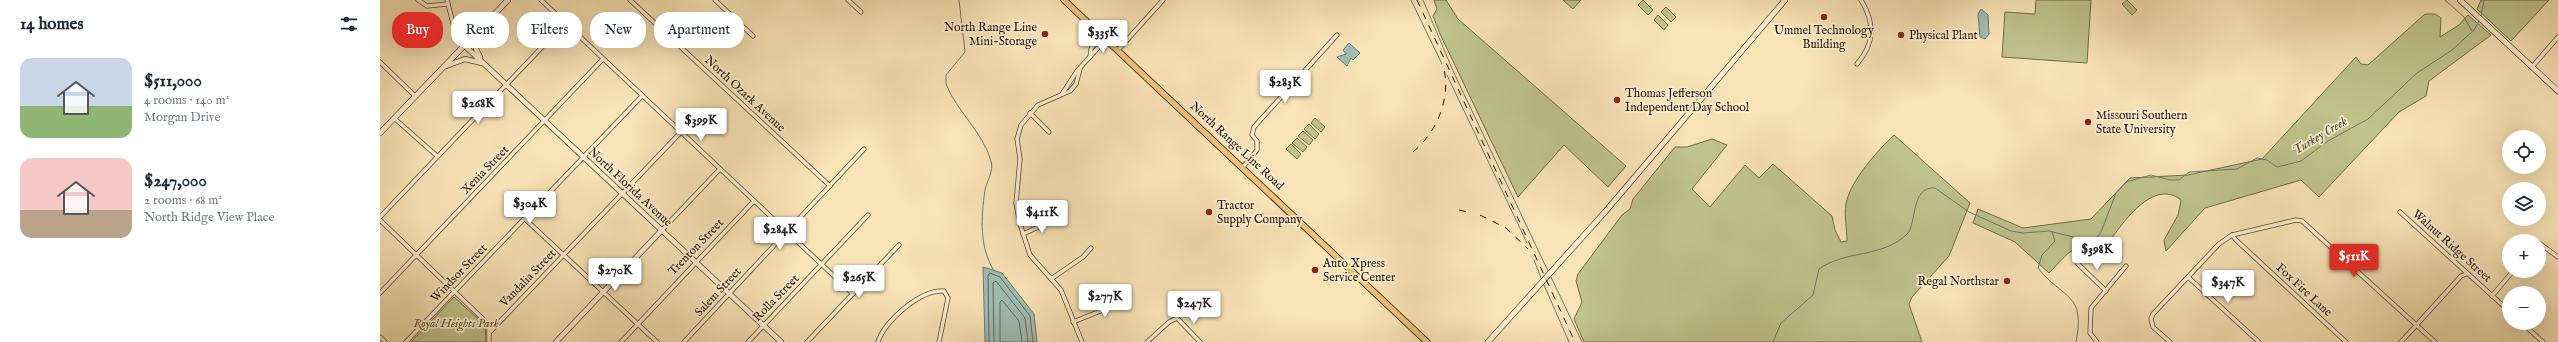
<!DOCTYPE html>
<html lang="en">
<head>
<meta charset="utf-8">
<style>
  body { margin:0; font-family:"IM FELL English",serif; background:#f6f6f7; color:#1f2937; height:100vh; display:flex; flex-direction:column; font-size:15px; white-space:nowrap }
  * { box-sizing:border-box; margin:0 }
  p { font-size:13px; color:#747a83 }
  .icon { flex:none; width:22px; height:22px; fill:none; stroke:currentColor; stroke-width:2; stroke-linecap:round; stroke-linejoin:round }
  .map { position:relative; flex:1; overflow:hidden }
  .sheet { display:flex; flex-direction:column; background:#fff; width:380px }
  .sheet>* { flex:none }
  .hud { position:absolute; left:12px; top:12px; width:380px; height:36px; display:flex; gap:8px }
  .fabs { position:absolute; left:2122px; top:130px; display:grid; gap:8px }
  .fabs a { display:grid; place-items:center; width:44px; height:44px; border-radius:50%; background:#fff; box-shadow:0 4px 16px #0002; font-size:20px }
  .price { position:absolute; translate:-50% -34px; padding:0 9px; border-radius:4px; background:#fff; color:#222; font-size:13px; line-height:26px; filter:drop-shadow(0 1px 2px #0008) }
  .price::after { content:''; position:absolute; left:50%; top:24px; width:12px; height:9px; margin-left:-6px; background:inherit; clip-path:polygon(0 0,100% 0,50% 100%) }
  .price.on { background:#d93025; color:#fff }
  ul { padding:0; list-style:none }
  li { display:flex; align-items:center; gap:12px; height:100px; padding:0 20px }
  li span { display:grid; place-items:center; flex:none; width:112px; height:80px; border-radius:12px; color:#555 }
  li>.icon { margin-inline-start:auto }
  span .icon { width:48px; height:48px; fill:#fffc; stroke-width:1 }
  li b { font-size:17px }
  h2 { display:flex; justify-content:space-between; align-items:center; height:48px; padding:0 20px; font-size:17px }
  .pill { padding:0 14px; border-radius:16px; background:#fff; box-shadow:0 4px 16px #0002; font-size:14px; line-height:36px }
  .pill.on { background:#d93025; color:#fff }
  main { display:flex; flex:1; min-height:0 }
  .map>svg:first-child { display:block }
  .green { fill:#bfc38c; stroke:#726a46 }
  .water { fill:#9fbdb5; stroke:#6e796d }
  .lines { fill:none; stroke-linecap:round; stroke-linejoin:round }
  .shore { stroke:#62685a; stroke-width:1 }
  .stream { stroke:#6e796d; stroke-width:1 }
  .minor-casing { stroke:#5a462e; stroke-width:5 }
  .tertiary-casing { stroke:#5a462e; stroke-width:6 }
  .secondary-casing { stroke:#251200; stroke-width:6 }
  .primary-casing { stroke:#251200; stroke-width:7 }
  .minor { stroke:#faedd0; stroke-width:3.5 }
  .tertiary { stroke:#faedd0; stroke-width:4.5 }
  .secondary { stroke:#faedd0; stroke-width:5 }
  .primary { stroke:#ecc27b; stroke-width:5.5 }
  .rail { stroke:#251200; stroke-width:1; stroke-dasharray:7 7; stroke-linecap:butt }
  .poi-dot { fill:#8f2418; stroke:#faedd0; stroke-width:1.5 }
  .labels { text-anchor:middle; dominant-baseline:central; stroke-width:3.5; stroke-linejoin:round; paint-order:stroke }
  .poi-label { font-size:12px; fill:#251200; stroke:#faedd0; text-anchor:start }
  .street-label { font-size:12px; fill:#251200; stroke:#faedd0 }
  .park-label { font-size:12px; font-style:italic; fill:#5b5031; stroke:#faedd0 }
  .water-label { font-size:13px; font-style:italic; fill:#504e3f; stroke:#faedd0 }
</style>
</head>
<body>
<main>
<section class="sheet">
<h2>14 homes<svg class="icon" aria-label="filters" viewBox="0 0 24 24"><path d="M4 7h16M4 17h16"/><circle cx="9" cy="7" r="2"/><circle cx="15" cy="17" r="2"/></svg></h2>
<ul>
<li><span style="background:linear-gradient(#c9d6e8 60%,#8fb573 0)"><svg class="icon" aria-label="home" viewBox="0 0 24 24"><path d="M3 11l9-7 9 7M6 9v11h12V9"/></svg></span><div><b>$511,000</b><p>4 rooms · 140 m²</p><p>Morgan Drive</p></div></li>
<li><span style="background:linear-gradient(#f6c9c9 65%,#b9a48a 0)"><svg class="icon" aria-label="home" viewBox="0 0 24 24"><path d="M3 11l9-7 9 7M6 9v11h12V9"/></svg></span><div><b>$247,000</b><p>2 rooms · 68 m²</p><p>North Ridge View Place</p></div></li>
</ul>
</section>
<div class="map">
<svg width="2178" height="342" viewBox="0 0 2178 342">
  <rect width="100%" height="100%" fill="#f8e3b6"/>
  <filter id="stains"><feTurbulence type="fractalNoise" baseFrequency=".005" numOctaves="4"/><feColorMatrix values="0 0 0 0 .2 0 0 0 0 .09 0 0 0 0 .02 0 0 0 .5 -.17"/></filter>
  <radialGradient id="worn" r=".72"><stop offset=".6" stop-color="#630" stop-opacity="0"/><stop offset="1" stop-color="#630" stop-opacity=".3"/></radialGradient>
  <g class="green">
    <path d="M 1054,0 L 1066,0 L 1078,19 L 1246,166 L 1228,187 L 1184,145 L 1138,197 L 1060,34 L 1053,16 L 1057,9 Z"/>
    <path d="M 1183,0 L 1201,0 L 1193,9 Z"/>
    <path d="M 1263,0 L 1273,10 L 1268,15 L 1258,5 Z"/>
    <path d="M 1656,0 L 1711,0 L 1707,63 L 1622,57 L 1625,12 L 1655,14 Z"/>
    <path d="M 1747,0 L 1757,10 L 1752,15 L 1742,4 Z"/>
    <path d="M 2101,0 L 2169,0 L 2131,41 L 2097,9 Z"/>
    <path d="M 1286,7 L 1296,17 L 1291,22 L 1281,12 Z"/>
    <path d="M 2045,14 L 2055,14 L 2061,18 L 2060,37 L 2079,25 L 2088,15 L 2111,35 L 2049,81 L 2046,96 L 2019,112 L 1939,197 L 1921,180 L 1825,208 L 1786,251 L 1784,240 L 1798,215 L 1801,200 C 1771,176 1738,230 1723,250 C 1693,241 1690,252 1669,273 L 1635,242 L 1593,223 L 1598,209 L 1643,228 L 1711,219 L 1750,178 L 1808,175 L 1882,159 L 1976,57 L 1981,64 L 1988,65 Z"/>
    <path d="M 1278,15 L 1288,25 L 1284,30 L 1274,20 Z"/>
    <path d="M 935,118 L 945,127 L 941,132 L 931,123 Z"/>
    <path d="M 929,124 L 939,134 L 935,139 L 924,129 Z"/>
    <path d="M 923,131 L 933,140 L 929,145 L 918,136 Z"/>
    <path d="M 1514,135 L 1590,203 L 1569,256 L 1532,297 L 1529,304 L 1542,342 L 1204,342 L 1194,319 L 1202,302 L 1196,281 L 1198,274 L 1242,215 L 1250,209 L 1253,199 L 1295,147 L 1307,147 L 1332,139 L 1347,145 L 1312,189 L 1330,207 L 1365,165 L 1379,178 L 1393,164 L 1452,216 L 1455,230 L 1461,242 L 1467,241 C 1467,229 1464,216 1466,204 C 1470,181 1498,150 1514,135 Z"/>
    <path d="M 917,138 L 927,147 L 923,152 L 912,143 Z"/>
    <path d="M 911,144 L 921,154 L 917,159 L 906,149 Z"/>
    <path d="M 74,297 L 105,325 L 106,342 L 31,342 Z"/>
  </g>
  <g class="water">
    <path d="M 1601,9 L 1608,15 L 1609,34 L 1605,39 L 1600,37 L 1598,14 Z"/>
    <path d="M 969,43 L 980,53 L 973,60 L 971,58 L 967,66 L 957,57 L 966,54 L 963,50 Z"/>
    <path d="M 603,267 L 622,273 L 654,314 L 657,342 L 605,342 Z"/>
  </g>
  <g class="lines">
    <g class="shore">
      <path d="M 609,342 L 608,275 L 610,273 L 620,277 L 650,316 L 653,342"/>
      <path d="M 614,342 L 613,283 L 616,281 L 645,318 L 648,342"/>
      <path d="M 620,342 L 620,302 L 622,300 L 639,321 L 642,342"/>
    </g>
    <g class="stream">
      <path d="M 579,0 L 585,52 L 566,75 L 566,84 C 577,112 603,132 611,161 C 614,172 607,180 605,190 C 601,218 599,246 614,271"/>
      <path d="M 1031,0 L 1062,64"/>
      <path d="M 1043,0 L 1074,73 L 1168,271"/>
      <path d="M 2065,0 L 2084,17 L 2092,31"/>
      <path d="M 2101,16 L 2104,0"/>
      <path d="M 1067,75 L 1147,243"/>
      <path d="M 1672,232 L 1675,241 L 1662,255 L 1658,268 C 1683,300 1706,292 1696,342"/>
      <path d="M 1154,260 L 1161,278"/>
      <path d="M 1171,277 L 1202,342"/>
      <path d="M 1164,285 L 1189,342"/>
      <path d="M 1393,342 L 1401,323 L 1433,295 L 1439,269 C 1465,250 1503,258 1527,234 C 1537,225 1530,186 1555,188 L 1589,212 L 1631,231 L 1643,233 L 1669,231 L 1714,242 L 1721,232 L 1736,193 L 1746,182 L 1771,175 L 1790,180 L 1799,180 L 1809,172 L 1857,169 L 1877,158 L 1887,160 L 1897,167 L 1921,161 L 1948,141 L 1988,119 L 2037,73 L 2072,50 L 2094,30 L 2099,21"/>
    </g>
    <defs>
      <g id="minor">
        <path d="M 38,0 L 47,6 L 68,4"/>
        <path d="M 67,0 L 76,35 L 85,46"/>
        <path d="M 161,0 L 473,294"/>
        <path d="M 250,0 L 450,186"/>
        <path d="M 335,0 L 373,36"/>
        <path d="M 468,0 L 481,12"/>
        <path d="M 738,50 L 783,0"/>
        <path d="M 710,57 L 711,49 L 721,34"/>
        <path d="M 0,62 L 35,96"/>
        <path d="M 1477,64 C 1495,43 1495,23 1481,0"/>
        <path d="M 2152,67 L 2178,37"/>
        <path d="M 700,69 L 696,84 L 690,91 L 658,105 L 641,125 L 637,139 L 640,159 L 636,203 L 640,224 L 650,255 L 681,290 L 702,342"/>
        <path d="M 682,94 L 697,71 L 726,39"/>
        <path d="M 650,113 L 669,132"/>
        <path d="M 14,118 L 57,156"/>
        <path d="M 863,167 L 877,150 L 877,141 L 872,135 L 874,127 L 957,35"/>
        <path d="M 2020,212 L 2129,311"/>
        <path d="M 0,217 L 185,23"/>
        <path d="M 145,219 L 277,342"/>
        <path d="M 0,220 L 103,319 L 109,328 L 109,342"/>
        <path d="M 281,231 L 339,170"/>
        <path d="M 643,234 L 663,225 L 671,218"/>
        <path d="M 1852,235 L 1856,240 L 1966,342"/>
        <path d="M 2159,243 L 2178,257"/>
        <path d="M 1697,263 L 1726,291"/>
        <path d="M 1808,277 L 1879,342"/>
        <path d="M 671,279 L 703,257 L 711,248"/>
        <path d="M 0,293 L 223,59"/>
        <path d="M 2112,296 L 2133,271"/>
        <path d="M 693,322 L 723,310 L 744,292"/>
        <path d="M 2142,323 L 2163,342"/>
        <path d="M 109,333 L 301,132"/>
        <path d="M 0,337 L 5,342"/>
        <path d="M 26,342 L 262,96"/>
        <path d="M 241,342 L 373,202"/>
        <path d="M 304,342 L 484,149"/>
        <path d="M 368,342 L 488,215"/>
        <path d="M 427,342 L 519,245"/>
        <path d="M 498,342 C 504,321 541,289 564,291 L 568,298 L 559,342"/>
        <path d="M 767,342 L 789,322 L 797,318 L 820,342"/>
        <path d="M 1717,342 L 1710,333 L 1711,308 L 1746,266"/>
        <path d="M 1790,342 L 1773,327 L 1771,319 L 1773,314 L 1839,244 L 1852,235 L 1916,220 L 1922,221 L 2055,342"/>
        <path d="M 2021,342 L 2081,276 L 2086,274"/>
      </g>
      <g id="tertiary">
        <path d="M 85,46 L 401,342"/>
        <path d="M 100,57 L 96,49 L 102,29"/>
        <path d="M 66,66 L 85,59 L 102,63"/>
        <path d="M 176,342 L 281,231"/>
      </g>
      <g id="secondary">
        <path d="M 2080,0 L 2178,91"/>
        <path d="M 0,133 L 128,0"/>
        <path d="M 1108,342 L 1225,212 L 1405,0"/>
      </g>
      <path id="primary" d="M 684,0 L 1047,342"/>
    </defs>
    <use href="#minor" class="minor-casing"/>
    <use href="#tertiary" class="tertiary-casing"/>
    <use href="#secondary" class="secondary-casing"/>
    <use href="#primary" class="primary-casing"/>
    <use href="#minor" class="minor"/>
    <use href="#tertiary" class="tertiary"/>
    <use href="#secondary" class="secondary"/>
    <use href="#primary" class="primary"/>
    <g class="rail">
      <path d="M 1037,0 L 1195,342"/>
      <path d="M 1033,152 C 1058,131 1072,96 1063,65"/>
      <path d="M 1079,210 L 1092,213"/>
      <path d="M 1100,215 L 1126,228 L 1148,249"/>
    </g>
  </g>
  <g class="poi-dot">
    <circle cx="1444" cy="17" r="4"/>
    <circle cx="665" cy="34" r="4"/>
    <circle cx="1521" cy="35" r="4"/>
    <circle cx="1237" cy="100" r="4"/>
    <circle cx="1708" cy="122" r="4"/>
    <circle cx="829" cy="212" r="4"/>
    <circle cx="935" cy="270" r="4"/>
    <circle cx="1627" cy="281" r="4"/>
  </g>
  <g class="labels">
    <g class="poi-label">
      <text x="657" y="27" text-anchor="end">North Range Line<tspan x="657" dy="14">Mini-Storage</tspan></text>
      <text x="1444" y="30" text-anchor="middle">Ummel Technology<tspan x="1444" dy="14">Building</tspan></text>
      <text x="1529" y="35">Physical Plant</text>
      <text x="1245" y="93">Thomas Jefferson<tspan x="1245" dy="14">Independent Day School</tspan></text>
      <text x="1716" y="115">Missouri Southern<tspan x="1716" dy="14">State University</tspan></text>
      <text x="837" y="205">Tractor<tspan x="837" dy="14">Supply Company</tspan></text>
      <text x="943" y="263">Auto Xpress<tspan x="943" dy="14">Service Center</tspan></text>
      <text x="1619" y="281" text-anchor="end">Regal Northstar</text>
    </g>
    <g class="street-label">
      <text transform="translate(365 94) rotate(43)">North Ozark Avenue</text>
      <text transform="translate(857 146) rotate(43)">North Range Line Road</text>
      <text transform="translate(105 170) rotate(-46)">Xenia Street</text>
      <text transform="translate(250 187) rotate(43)">North Florida Avenue</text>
      <text transform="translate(2072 246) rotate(42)">Walnut Ridge Street</text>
      <text transform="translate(316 247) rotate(-46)">Trenton Street</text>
      <text transform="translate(79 273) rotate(-46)">Windsor Street</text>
      <text transform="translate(148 278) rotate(-46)">Vandalia Street</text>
      <text transform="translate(1924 290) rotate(43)">Fox Fire Lane</text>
      <text transform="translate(338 292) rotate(-47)">Salem Street</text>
      <text transform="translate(396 298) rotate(-46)">Rolla Street</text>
    </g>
    <g class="park-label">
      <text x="76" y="323">Royal Heights Park</text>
    </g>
    <g class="water-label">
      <text transform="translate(1940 136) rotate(-31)">Turkey Creek</text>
    </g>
  </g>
  <rect width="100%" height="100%" filter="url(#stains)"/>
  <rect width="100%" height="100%" fill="url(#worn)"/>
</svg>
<div class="fabs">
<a><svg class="icon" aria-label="locate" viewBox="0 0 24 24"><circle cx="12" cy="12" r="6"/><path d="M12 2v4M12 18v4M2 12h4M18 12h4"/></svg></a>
<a><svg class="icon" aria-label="layers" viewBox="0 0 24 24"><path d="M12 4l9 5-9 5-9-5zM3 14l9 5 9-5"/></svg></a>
<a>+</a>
<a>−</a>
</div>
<b class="price" style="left:723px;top:54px">$335K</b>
<b class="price" style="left:905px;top:104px">$283K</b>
<b class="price" style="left:98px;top:125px">$268K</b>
<b class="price" style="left:321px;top:142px">$399K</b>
<b class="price" style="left:150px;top:225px">$304K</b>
<b class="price" style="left:662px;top:234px">$411K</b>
<b class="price" style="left:400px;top:251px">$284K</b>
<b class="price" style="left:1717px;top:271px">$398K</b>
<b class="price on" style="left:1974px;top:278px">$511K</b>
<b class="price" style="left:235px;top:292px">$270K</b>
<b class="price" style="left:479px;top:299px">$265K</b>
<b class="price" style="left:1848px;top:304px">$347K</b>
<b class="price" style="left:725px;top:318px">$277K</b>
<b class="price" style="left:814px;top:325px">$247K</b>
<div class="hud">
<a class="pill on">Buy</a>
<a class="pill">Rent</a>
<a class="pill">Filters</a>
<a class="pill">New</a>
<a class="pill">Apartment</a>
</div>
</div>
</main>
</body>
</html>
